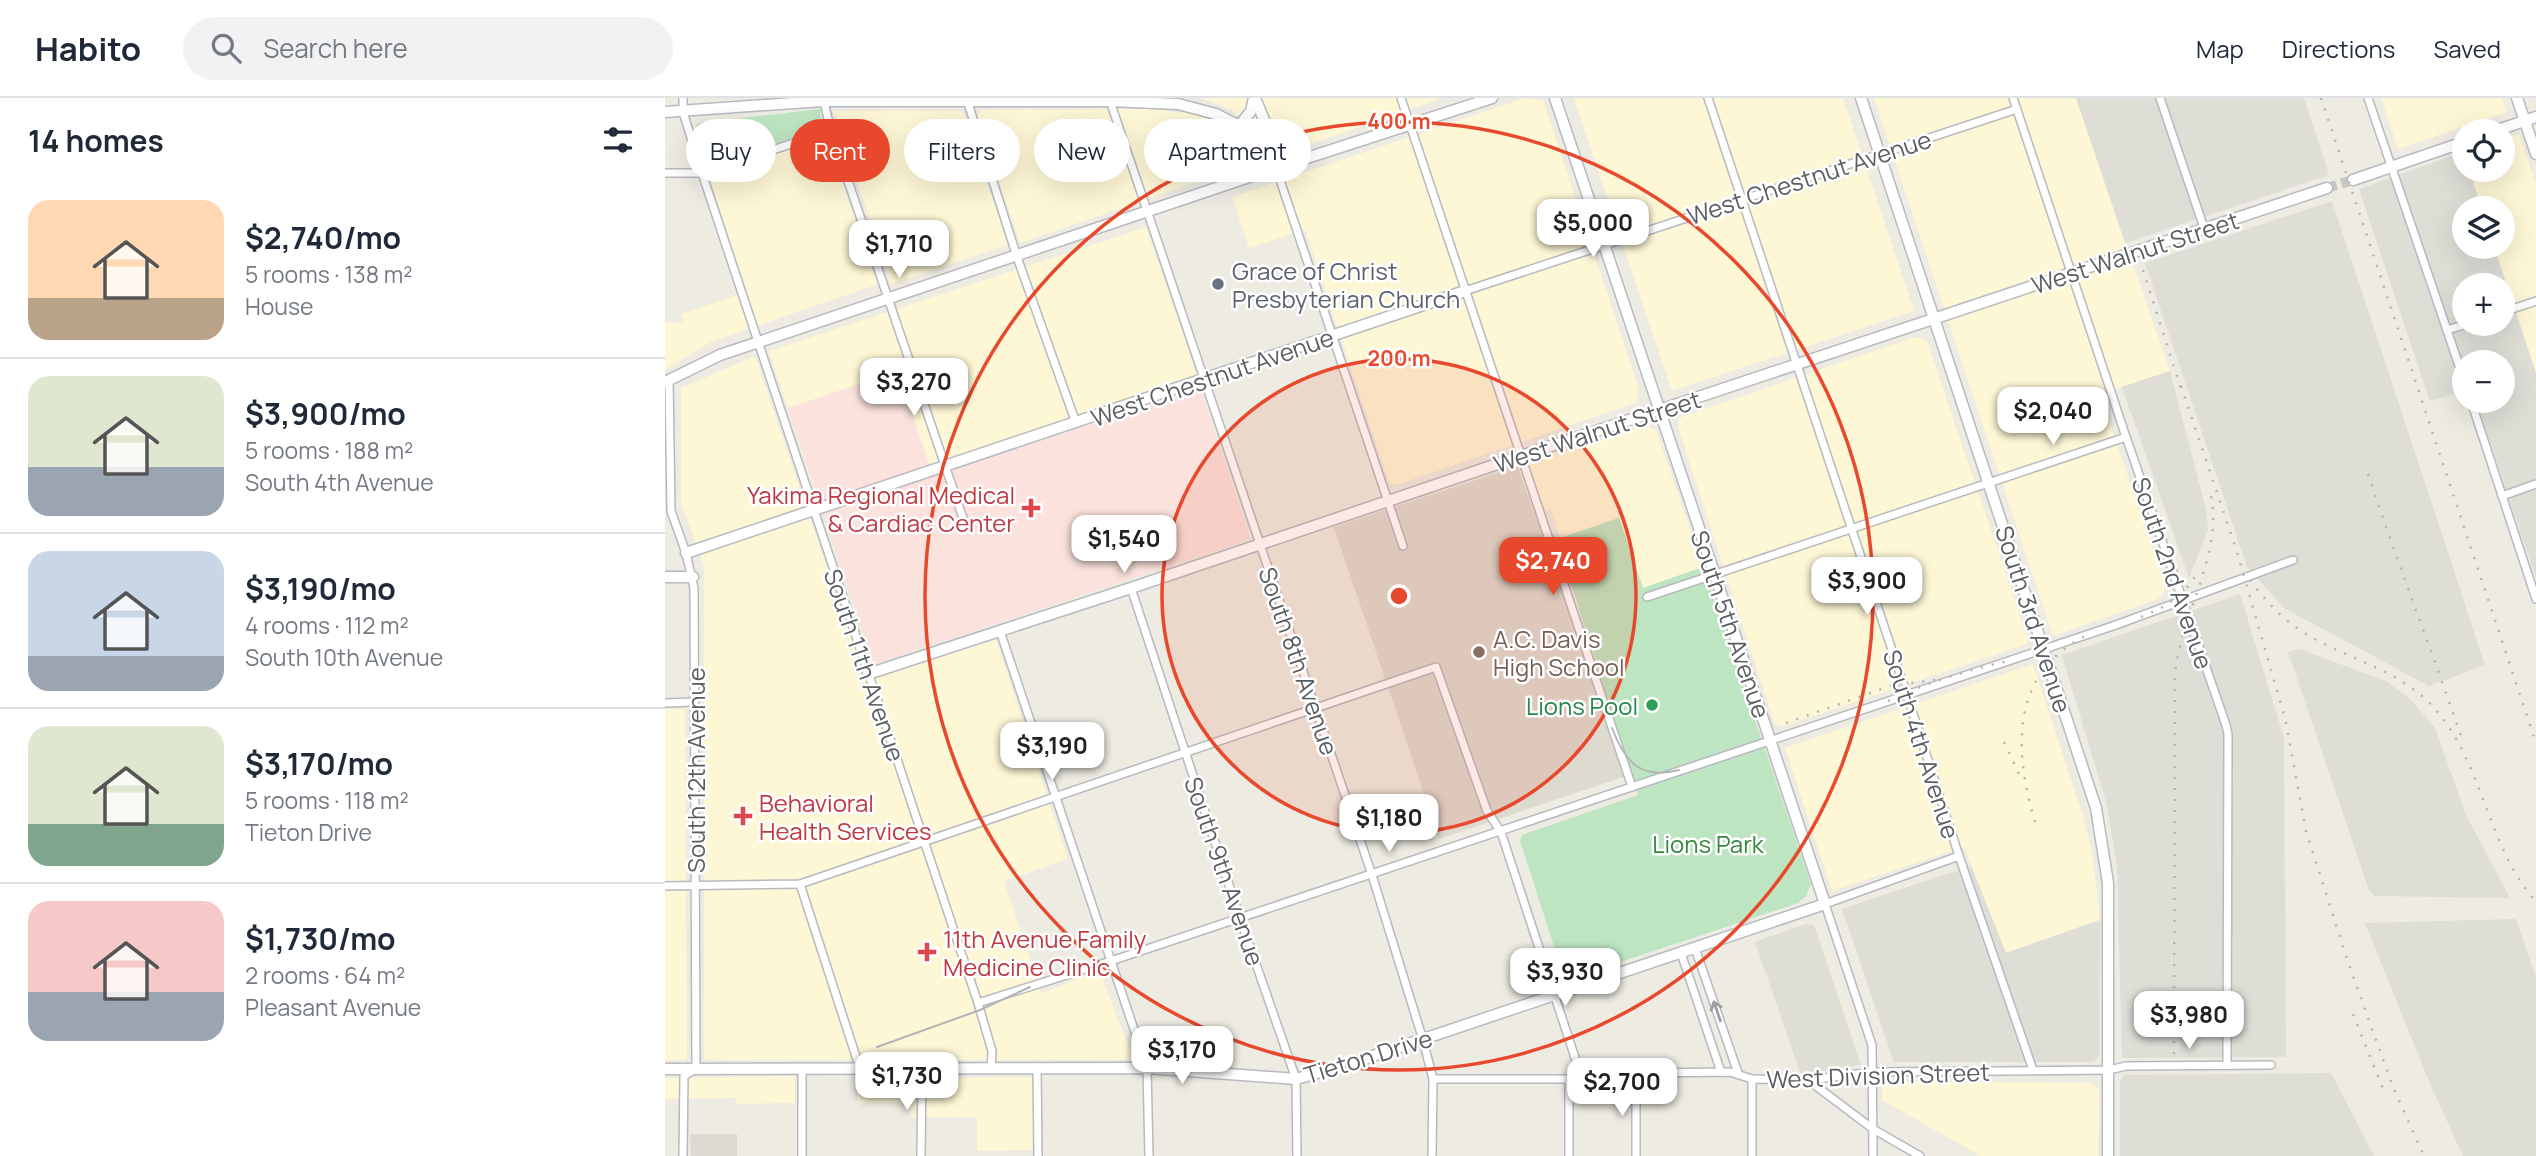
<!DOCTYPE html>
<html lang="en">
<head>
<meta charset="utf-8">
<style>
  body { margin:0; font-family:Manrope,sans-serif; background:#f2f2f3; color:#1f2937; height:100vh; display:flex; flex-direction:column; font-size:26px; white-space:nowrap }
  * { box-sizing:border-box; margin:0 }
  p { font-size:23px; color:#747a83 }
  .icon { flex:none; width:38px; height:38px; fill:none; stroke:currentColor; stroke-width:2; stroke-linecap:round; stroke-linejoin:round }
  .map { position:relative; flex:1; overflow:hidden }
  .details { display:flex; flex-direction:column; background:#fff; width:665px }
  .details>* { flex:none }
  .hud { position:absolute; left:21px; top:21px; width:665px; height:63px; display:flex; gap:14px }
  .controls { position:absolute; left:1787px; top:21px; display:grid; gap:14px }
  .controls a { display:grid; place-items:center; width:63px; height:63px; border-radius:50%; background:#fff; box-shadow:0 7px 28px #0002; font-size:35px }
  .price { position:absolute; translate:-50% -60px; padding:0 16px; border-radius:14px; background:#fff; color:#222; font-size:23px; line-height:46px; filter:drop-shadow(0 2px 4px #0008) }
  .price::after { content:''; position:absolute; left:50%; top:42px; width:21px; height:16px; margin-left:-10px; background:inherit; clip-path:polygon(0 0,100% 0,50% 100%) }
  .price.on { background:#e8492d; color:#fff }
  ul { padding:0; list-style:none }
  li { display:flex; align-items:center; gap:21px; height:175px; padding:0 28px }
  li+li { border-top:2px solid #e0e1e3 }
  li span { display:grid; place-items:center; flex:none; width:196px; height:140px; border-radius:21px; color:#555 }
  li>.icon { margin-inline-start:auto }
  span .icon { width:84px; height:84px; fill:#fffc; stroke-width:1 }
  li b { font-size:30px }
  h2 { display:flex; justify-content:space-between; align-items:center; height:84px; padding:0 28px; font-size:30px }
  .chip { padding:0 24px; border-radius:32px; background:#fff; box-shadow:0 7px 28px #0002; font-size:24px; line-height:63px }
  .chip.on { background:#e8492d; color:#fff }
  header { display:flex; align-items:center; gap:42px; box-sizing:border-box; height:98px; padding:0 35px; background:#fff; border-bottom:2px solid #e0e1e3 }
  header strong { font-size:33px }
  nav { display:flex; gap:38px; margin-inline-start:auto; font-size:24px }
  .search { width:490px; height:63px; background:#f2f2f3; display:flex; align-items:center; gap:18px; box-sizing:border-box; padding:0 24px; border-radius:38px; color:#747a83; font-size:26px }
  main { display:flex; flex:1; min-height:0 }
  .map>svg:first-child { display:block }
  .commercial { fill:#fdf7d6 }
  .industrial { fill:#deddd6; fill-rule:evenodd }
  .education { fill:#dddad0 }
  .medical { fill:#fbe2dd }
  .green { fill:#bee5c1 }
  .lines { fill:none; stroke-linecap:round; stroke-linejoin:round }
  .secondary-tunnel { stroke:#c8c8c2; stroke-width:10; stroke-dasharray:10 5; stroke-linecap:butt }
  .street-casing { stroke:#b7b9be; stroke-width:10 }
  .secondary-casing { stroke:#b7bac0; stroke-width:13 }
  .street { stroke:#fff; stroke-width:7 }
  .secondary { stroke:#fff; stroke-width:10 }
  .tram { stroke:#b3b4b4; stroke-width:2 }
  .rail { stroke:#b3b4b4; stroke-width:2.5; stroke-dasharray:2 9; stroke-linecap:butt }
  .oneway { stroke:#9c9ea1 }
  .ring { fill:none; stroke:#e8492d; stroke-width:3.5 }
  .worship-dot { fill:#6b7280; stroke:#fff; stroke-width:2.5 }
  .health-dot { fill:#e0444e; stroke:#fff; stroke-width:2.5 }
  .education-dot { fill:#8d6e63; stroke:#fff; stroke-width:2.5 }
  .leisure-dot { fill:#2e9e5b; stroke:#fff; stroke-width:2.5 }
  .labels { text-anchor:middle; dominant-baseline:central; stroke-width:5; stroke-linejoin:round; paint-order:stroke }
  .street-label { font-size:24px; fill:#5a5d62; stroke:#fff }
  .worship-label { font-size:24px; fill:#5b616d; stroke:#fff; text-anchor:start }
  .health-label { font-size:24px; fill:#be3a42; stroke:#fff; text-anchor:start }
  .education-label { font-size:24px; fill:#785e54; stroke:#fff; text-anchor:start }
  .leisure-label { font-size:24px; fill:#27864d; stroke:#fff; text-anchor:end }
  .park-label { font-size:24px; fill:#36863f; stroke:#fff }
  .centre { fill:#e8492d; stroke:#fff; stroke-width:3.5 }
  .ring-label { font-size:21px; text-anchor:middle; font-weight:bold; fill:#e8492d; stroke:#fff; stroke-width:5; stroke-linejoin:round; paint-order:stroke }
</style>
</head>
<body>
<header>
<strong>Habito</strong>
<div class="search"><svg class="icon" aria-label="search" viewBox="0 0 24 24"><circle cx="10" cy="10" r="6"/><path d="M15 15l6 6"/></svg>Search here</div>
<nav><a>Map</a><a>Directions</a><a>Saved</a></nav>
</header>
<main>
<section class="details">
<h2>14 homes<svg class="icon" aria-label="filters" viewBox="0 0 24 24"><path d="M4 7h16M4 17h16"/><circle cx="9" cy="7" r="2"/><circle cx="15" cy="17" r="2"/></svg></h2>
<ul>
<li><span style="background:linear-gradient(#ffd9b3 70%,#b9a48a 0)"><svg class="icon" aria-label="home" viewBox="0 0 24 24"><path d="M3 11l9-7 9 7M6 9v11h12V9"/></svg></span><div><b>$2,740/mo</b><p>5 rooms · 138 m²</p><p>House</p></div></li>
<li><span style="background:linear-gradient(#dfe7d0 65%,#9aa5b1 0)"><svg class="icon" aria-label="home" viewBox="0 0 24 24"><path d="M3 11l9-7 9 7M6 9v11h12V9"/></svg></span><div><b>$3,900/mo</b><p>5 rooms · 188 m²</p><p>South 4th Avenue</p></div></li>
<li><span style="background:linear-gradient(#c9d6e8 75%,#9aa5b1 0)"><svg class="icon" aria-label="home" viewBox="0 0 24 24"><path d="M3 11l9-7 9 7M6 9v11h12V9"/></svg></span><div><b>$3,190/mo</b><p>4 rooms · 112 m²</p><p>South 10th Avenue</p></div></li>
<li><span style="background:linear-gradient(#dfe7d0 70%,#7fa58c 0)"><svg class="icon" aria-label="home" viewBox="0 0 24 24"><path d="M3 11l9-7 9 7M6 9v11h12V9"/></svg></span><div><b>$3,170/mo</b><p>5 rooms · 118 m²</p><p>Tieton Drive</p></div></li>
<li><span style="background:linear-gradient(#f6c9c9 65%,#9aa5b1 0)"><svg class="icon" aria-label="home" viewBox="0 0 24 24"><path d="M3 11l9-7 9 7M6 9v11h12V9"/></svg></span><div><b>$1,730/mo</b><p>2 rooms · 64 m²</p><p>Pleasant Avenue</p></div></li>
</ul>
</section>
<div class="map">
<svg width="1871" height="1058" viewBox="0 0 1871 1058">
  <rect width="100%" height="100%" fill="#edebe2"/>
  <g class="commercial">
    <path d="M 536,0 L 777,0 L 620,55 L 566,12 Z"/>
    <path d="M 860,0 L 878,2 L 974,291 L 970,305 L 731,387 L 724,384 L 640,132 L 584,150 L 567,99 Z"/>
    <path d="M 909,0 L 1178,0 L 1249,213 L 1007,293 Z"/>
    <path d="M 1209,0 L 1411,0 L 1505,273 L 1435,296 L 1500,488 L 1499,494 L 1493,501 L 1388,538 Z"/>
    <path d="M 1716,0 L 1837,0 L 1842,14 L 1733,51 Z"/>
    <path d="M 488,11 L 530,16 L 565,29 L 595,56 L 593,63 L 355,145 L 312,17 L 317,12 Z"/>
    <path d="M 169,13 L 298,13 L 343,147 L 226,186 Z"/>
    <path d="M 1854,36 L 1871,86 L 1871,275 L 1829,149 L 1838,149 L 1838,110 L 1817,110 L 1804,72 L 1838,72 L 1838,41 Z"/>
    <path d="M 161,39 L 213,186 L 46,244 L 0,272 L 0,224 L 19,225 L 16,216 L 82,194 L 44,78 Z"/>
    <path d="M 481,129 L 532,277 L 264,367 L 233,274 L 123,310 L 104,253 Z"/>
    <path d="M 1250,239 L 1262,243 L 1362,539 L 1362,546 L 1116,629 L 1109,624 L 1013,329 L 1014,320 Z"/>
    <path d="M 90,258 L 200,582 L 331,542 L 403,761 L 339,783 L 376,895 L 434,873 L 469,962 L 39,962 L 39,468 L 16,404 L 16,290 Z"/>
    <path d="M 979,328 L 991,332 L 1038,469 L 978,490 L 954,420 L 895,440 L 886,411 L 869,416 L 853,368 Z"/>
    <path d="M 1368,566 L 1417,715 L 1427,754 L 1435,822 L 1341,855 L 1299,749 L 1167,793 L 1120,650 Z"/>
    <path d="M 0,611 L 20,611 L 22,962 L 0,962 Z"/>
    <path d="M 130,978 L 130,1005 L 72,1006 L 71,1000 L 0,1001 L 0,980 Z"/>
    <path d="M 376,979 L 377,1052 L 312,1053 L 312,1019 L 245,1019 L 245,1005 L 192,1005 L 192,981 Z"/>
    <path d="M 1217,983 L 1428,985 L 1434,991 L 1433,1058 L 1316,1058 L 1217,1002 Z"/>
  </g>
  <g class="industrial">
    <path d="M 1411,0 L 1639,0 L 1664,77 L 1460,145 Z"/>
    <path d="M 1798,54 L 1799,72 L 1804,72 L 1817,110 L 1799,110 L 1799,149 L 1829,149 L 1871,275 L 1871,480 L 1811,303 L 1838,303 L 1838,264 L 1799,264 L 1799,293 L 1765,303 L 1694,91 ZM 1799,187 L 1838,187 L 1838,226 L 1799,226 Z"/>
    <path d="M 1667,103 L 1820,567 L 1764,588 L 1619,510 L 1582,469 L 1480,165 Z"/>
    <path d="M 1505,273 L 1541,412 L 1543,431 L 1524,480 L 1457,289 Z"/>
    <path d="M 1575,496 L 1619,640 L 1621,959 L 1457,960 L 1452,770 L 1442,707 L 1397,557 Z"/>
    <path d="M 1634,551 L 1721,583 L 1746,602 L 1770,630 L 1801,717 L 1845,800 L 1710,798 L 1704,792 L 1623,554 Z"/>
    <path d="M 1306,768 L 1341,855 L 1435,822 L 1434,959 L 1428,964 L 1229,964 L 1177,811 Z"/>
    <path d="M 1851,821 L 1871,879 L 1871,1058 L 1798,1058 L 1766,988 L 1700,825 Z"/>
    <path d="M 1140,826 L 1149,827 L 1196,967 L 1136,977 L 1090,844 Z"/>
    <path d="M 1666,975 L 1709,1058 L 1455,1058 L 1455,983 L 1459,977 Z"/>
  </g>
  <g class="education">
    <path d="M 853,368 L 961,678 L 774,741 L 669,429 Z"/>
    <path d="M 25,1036 L 72,1036 L 72,1058 L 26,1058 Z"/>
  </g>
  <path class="medical" d="M 233,273 L 268,378 L 535,290 L 585,441 L 209,566 L 123,310 Z"/>
  <g class="green">
    <path d="M 155,11 L 157,33 L 45,69 L 42,67 L 31,28 L 33,25 Z"/>
    <path d="M 954,420 L 978,490 L 1038,469 L 1146,786 L 1141,798 L 1133,805 L 904,881 L 898,876 L 855,743 L 857,737 L 973,697 L 892,441 Z"/>
  </g>
  <g class="lines">
    <path class="secondary-tunnel" d="M 1662,90 L 1688,82"/>
    <defs>
      <g id="street">
        <path d="M 18,0 L 18,14 L 37,75 L 313,905 L 327,953 L 326,970"/>
        <path d="M 158,0 L 166,33 L 301,429"/>
        <path d="M 736,0 L 967,689"/>
        <path d="M 1043,0 L 1242,597 L 1294,758 L 1368,972"/>
        <path d="M 1348,0 L 1461,339 L 1561,627 L 1563,636 L 1562,967"/>
        <path d="M 1495,0 L 1539,130"/>
        <path d="M 1703,0 L 1799,282"/>
        <path d="M 302,2 L 352,159 L 411,325"/>
        <path d="M 445,3 L 707,777 L 758,942 L 768,981 L 767,1058"/>
        <path d="M 611,70 L 738,448"/>
        <path d="M 0,75 L 37,75 L 166,33"/>
        <path d="M 800,193 L 1352,11"/>
        <path d="M 1838,214 L 1871,203"/>
        <path d="M 1782,232 L 1802,226"/>
        <path d="M 4,282 L 6,413 L 21,455 L 29,490 L 31,971 L 19,978 L 18,1058"/>
        <path d="M 1806,303 L 1871,501"/>
        <path d="M 1837,398 L 1871,386"/>
        <path d="M 466,490 L 575,820 L 631,981 L 632,1058"/>
        <path d="M 982,499 L 1461,339"/>
        <path d="M 335,533 L 482,970 L 484,1058"/>
        <path d="M 0,605 L 29,604"/>
        <path d="M 135,786 L 195,971"/>
        <path d="M 0,788 L 135,786 L 771,569 L 822,713 L 836,734 L 917,981"/>
        <path d="M 1030,850 L 1073,975"/>
        <path d="M 1016,855 L 1056,974"/>
        <path d="M 313,905 L 446,863 L 1448,528 L 1628,462"/>
        <path d="M 372,969 L 373,1058"/>
        <path d="M 137,971 L 137,1058"/>
        <path d="M 768,981 L 971,981 L 981,975 L 1065,974 L 1087,981 L 1143,982 L 1209,974 L 1444,972 L 1461,968 L 1606,967"/>
        <path d="M 1087,981 L 1087,1058"/>
        <path d="M 904,982 L 904,1058"/>
        <path d="M 1143,982 L 1208,1031 L 1255,1058"/>
        <path d="M 256,1058 L 257,970"/>
        <path d="M 971,1058 L 971,981"/>
        <path d="M 1208,1058 L 1207,947 L 1160,806 L 1294,758"/>
      </g>
      <g id="secondary">
        <path d="M 590,0 L 604,34 L 604,54"/>
        <path d="M 1196,0 L 1431,710 L 1443,785 L 1443,1058"/>
        <path d="M 1852,0 L 1871,56"/>
        <path d="M 0,14 L 158,3 L 445,3 L 513,6 L 551,16 L 574,28 L 604,54 L 611,70"/>
        <path d="M 574,28 L 586,13 L 589,0"/>
        <path d="M 1830,33 L 1871,19"/>
        <path d="M 1688,82 L 1799,44"/>
        <path d="M 0,284 L 55,257 L 611,70 L 827,0"/>
        <path d="M 21,455 L 800,193"/>
        <path d="M 0,479 L 28,479"/>
        <path d="M 203,576 L 466,490 L 856,358 L 1662,90"/>
        <path d="M 0,971 L 482,970 L 631,981 L 681,967 L 1160,806 L 890,0"/>
      </g>
    </defs>
    <use href="#street" class="street-casing"/>
    <use href="#secondary" class="secondary-casing"/>
    <use href="#street" class="street"/>
    <use href="#secondary" class="secondary"/>
    <g class="tram">
      <path d="M 947,630 C 960,664 975,682 1014,672"/>
      <path d="M 212,949 L 315,912 L 365,889"/>
    </g>
    <g class="rail">
      <path d="M 1656,0 L 1871,645"/>
      <path d="M 1478,172 L 1518,297"/>
      <path d="M 1516,288 L 1571,451 L 1620,620 L 1641,733 L 1684,867 L 1728,989 L 1759,1058"/>
      <path d="M 1703,376 C 1732,464 1766,550 1796,638"/>
      <path d="M 1585,482 C 1600,502 1616,520 1638,534 C 1682,562 1734,570 1770,611 C 1819,667 1822,748 1871,804"/>
      <path d="M 1476,519 C 1499,510 1517,499 1530,479"/>
      <path d="M 1223,603 C 1263,584 1305,571 1348,562"/>
      <path d="M 1121,625 L 1225,588 L 1277,581"/>
      <path d="M 1339,644 L 1355,678"/>
      <path d="M 1370,724 C 1348,650 1345,571 1427,535"/>
      <path d="M 1688,916 L 1718,991"/>
      <path d="M 1509,956 L 1510,578 C 1515,517 1558,458 1546,398"/>
    </g>
  </g>
  <defs><path id="oneway-shaft" d="M-6 0H5M1.5-3L5.5 0L1.5 3" fill="none" stroke-width="1.6" stroke-linecap="round" stroke-linejoin="round" transform="scale(1.75)"/></defs>
  <use class="oneway" href="#oneway-shaft" transform="translate(1052 913) rotate(-109)"/>
  <circle cx="734" cy="498" r="237" fill="#e8492d" fill-opacity=".12"/>
  <g class="ring">
    <circle cx="734" cy="498" r="237"/>
    <circle cx="734" cy="498" r="474"/>
  </g>
  <circle class="worship-dot" cx="553" cy="186" r="7"/>
  <g class="health-dot">
    <path d="M362.5 399.5h7v7h7v7h-7v7h-7v-7h-7v-7h7z"/>
    <path d="M74.5 707.5h7v7h7v7h-7v7h-7v-7h-7v-7h7z"/>
    <path d="M258.5 843.5h7v7h7v7h-7v7h-7v-7h-7v-7h7z"/>
  </g>
  <circle class="education-dot" cx="814" cy="554" r="7"/>
  <circle class="leisure-dot" cx="987" cy="607" r="7"/>
  <g class="labels">
    <g class="street-label">
      <text transform="translate(1144 79) rotate(-18)">West Chestnut Avenue</text>
      <text transform="translate(1470 154) rotate(-18)">West Walnut Street</text>
      <text transform="translate(547 279) rotate(-19)">West Chestnut Avenue</text>
      <text transform="translate(932 333) rotate(-18)">West Walnut Street</text>
      <text transform="translate(1508 475) rotate(71)">South 2nd Avenue</text>
      <text transform="translate(1369 521) rotate(72)">South 3rd Avenue</text>
      <text transform="translate(1066 526) rotate(71)">South 5th Avenue</text>
      <text transform="translate(634 563) rotate(71)">South 8th Avenue</text>
      <text transform="translate(200 567) rotate(71)">South 11th Avenue</text>
      <text transform="translate(1257 646) rotate(72)">South 4th Avenue</text>
      <text transform="translate(30 672) rotate(-90)">South 12th Avenue</text>
      <text transform="translate(560 773) rotate(71)">South 9th Avenue</text>
      <text transform="translate(703 958) rotate(-17)">Tieton Drive</text>
      <text transform="translate(1213 977) rotate(-2)">West Division Street</text>
    </g>
    <g class="worship-label">
      <text x="567" y="172">Grace of Christ<tspan x="567" dy="28">Presbyterian Church</tspan></text>
    </g>
    <g class="health-label">
      <text x="350" y="396" text-anchor="end">Yakima Regional Medical<tspan x="350" dy="28">&amp; Cardiac Center</tspan></text>
      <text x="94" y="704">Behavioral<tspan x="94" dy="28">Health Services</tspan></text>
      <text x="278" y="840">11th Avenue Family<tspan x="278" dy="28">Medicine Clinic</tspan></text>
    </g>
    <g class="education-label">
      <text x="828" y="540">A.C. Davis<tspan x="828" dy="28">High School</tspan></text>
    </g>
    <g class="leisure-label">
      <text x="973" y="607">Lions Pool</text>
    </g>
    <g class="park-label">
      <text x="1043" y="745">Lions Park</text>
    </g>
  </g>
  <circle cx="734" cy="498" r="10" class="centre"/>
  <g class="ring-label">
    <text x="734" y="31">400 m</text>
    <text x="734" y="268">200 m</text>
  </g>
</svg>
<div class="controls">
<a><svg class="icon" aria-label="locate" viewBox="0 0 24 24"><circle cx="12" cy="12" r="6"/><path d="M12 2v4M12 18v4M2 12h4M18 12h4"/></svg></a>
<a><svg class="icon" aria-label="layers" viewBox="0 0 24 24"><path d="M12 4l9 5-9 5-9-5zM3 14l9 5 9-5"/></svg></a>
<a>+</a>
<a>−</a>
</div>
<b class="price" style="left:928px;top:161px">$5,000</b>
<b class="price" style="left:234px;top:182px">$1,710</b>
<b class="price" style="left:249px;top:320px">$3,270</b>
<b class="price" style="left:1388px;top:349px">$2,040</b>
<b class="price" style="left:459px;top:477px">$1,540</b>
<b class="price on" style="left:888px;top:499px">$2,740</b>
<b class="price" style="left:1202px;top:519px">$3,900</b>
<b class="price" style="left:387px;top:684px">$3,190</b>
<b class="price" style="left:724px;top:756px">$1,180</b>
<b class="price" style="left:900px;top:910px">$3,930</b>
<b class="price" style="left:1524px;top:953px">$3,980</b>
<b class="price" style="left:517px;top:988px">$3,170</b>
<b class="price" style="left:242px;top:1014px">$1,730</b>
<b class="price" style="left:957px;top:1020px">$2,700</b>
<div class="hud">
<a class="chip">Buy</a>
<a class="chip on">Rent</a>
<a class="chip">Filters</a>
<a class="chip">New</a>
<a class="chip">Apartment</a>
</div>
</div>
</main>
</body>
</html>
